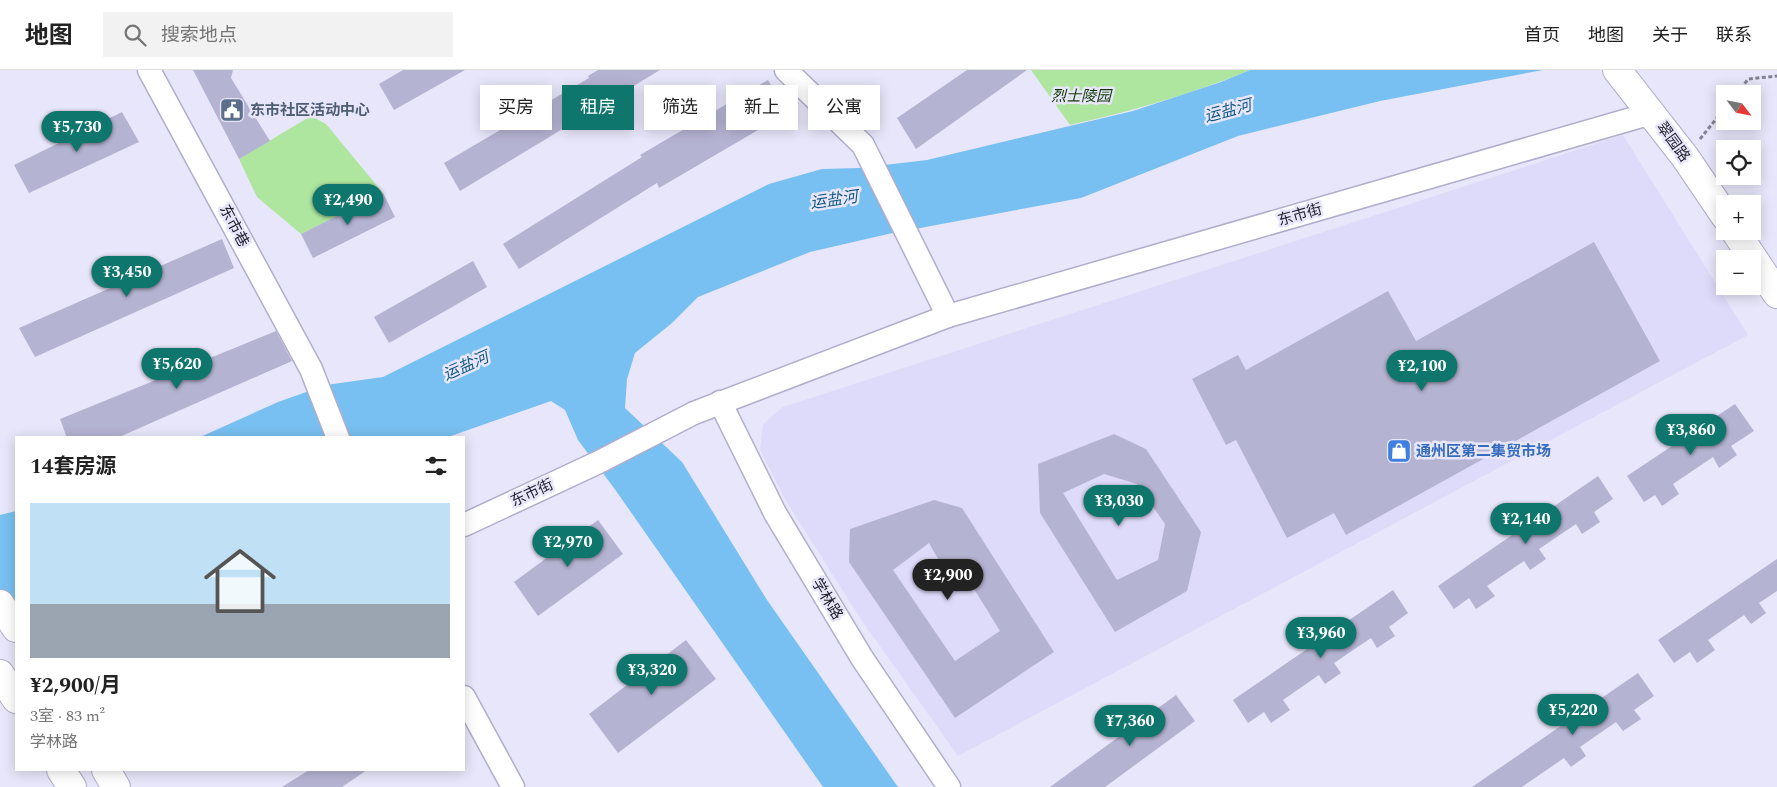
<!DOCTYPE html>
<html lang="zh">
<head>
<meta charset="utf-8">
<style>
  body { margin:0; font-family:Spectral,"Noto Sans SC",serif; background:#f2f2f2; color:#222; height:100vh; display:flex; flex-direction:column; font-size:19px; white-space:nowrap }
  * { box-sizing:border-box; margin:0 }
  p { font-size:16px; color:#767676 }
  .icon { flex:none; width:28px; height:28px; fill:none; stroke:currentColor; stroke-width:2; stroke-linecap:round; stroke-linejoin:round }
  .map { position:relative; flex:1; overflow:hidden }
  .panel { position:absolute; left:15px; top:366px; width:450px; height:335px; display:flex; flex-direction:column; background:#fff; border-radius:0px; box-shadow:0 2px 12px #0003 }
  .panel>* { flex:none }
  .hud { position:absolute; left:480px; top:15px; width:475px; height:45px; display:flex; gap:10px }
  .needle { width:32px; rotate:122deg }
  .controls { position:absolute; left:1716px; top:15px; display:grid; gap:10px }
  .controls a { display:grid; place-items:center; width:45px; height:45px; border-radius:0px; background:#fff; box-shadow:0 2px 12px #0003; font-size:25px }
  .price { position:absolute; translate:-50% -42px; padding:0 11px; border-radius:18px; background:#0f766e; color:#fff; font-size:16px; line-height:32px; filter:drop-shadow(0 1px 2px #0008) }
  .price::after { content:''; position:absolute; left:50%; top:30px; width:15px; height:11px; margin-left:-8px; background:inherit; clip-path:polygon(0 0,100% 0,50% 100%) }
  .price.selected { background:#222; color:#fff }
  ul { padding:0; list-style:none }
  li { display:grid; align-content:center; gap:10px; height:265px; padding:0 15px }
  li+li { border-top:1px solid #e0e0e0 }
  li span { display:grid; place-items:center; height:155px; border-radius:0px; color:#555 }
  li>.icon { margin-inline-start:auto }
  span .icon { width:90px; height:90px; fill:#fffc; stroke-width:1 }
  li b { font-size:21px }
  h2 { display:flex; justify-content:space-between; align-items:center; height:60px; padding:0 15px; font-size:21px }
  .tag { padding:0 18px; border-radius:0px; background:#fff; box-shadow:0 2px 12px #0003; font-size:18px; line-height:45px }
  .tag.selected { background:#0f766e; color:#fff }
  header { display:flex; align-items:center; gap:30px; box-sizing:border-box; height:70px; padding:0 25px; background:#fff; border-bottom:1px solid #e0e0e0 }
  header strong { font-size:24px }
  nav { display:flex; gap:28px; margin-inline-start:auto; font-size:18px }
  .search { width:350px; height:45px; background:#f2f2f2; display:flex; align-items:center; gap:12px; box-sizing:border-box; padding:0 18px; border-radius:0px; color:#767676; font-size:19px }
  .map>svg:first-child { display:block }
  .built { fill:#dedafa }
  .green { fill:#aee59f }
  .water { fill:#78c0f1 }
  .building { fill:#b5b3d2; fill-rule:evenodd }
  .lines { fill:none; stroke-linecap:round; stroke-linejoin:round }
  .street-casing { stroke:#b1adcc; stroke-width:25 }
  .secondary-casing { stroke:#b1adcc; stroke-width:30 }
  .path { stroke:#848292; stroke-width:3; stroke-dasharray:4 2.5; stroke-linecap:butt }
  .street { stroke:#fff; stroke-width:22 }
  .secondary { stroke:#fff; stroke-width:28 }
  .labels { text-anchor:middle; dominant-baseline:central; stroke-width:5; stroke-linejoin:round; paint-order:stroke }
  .park-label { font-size:15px; font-style:italic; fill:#0d3600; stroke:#e8e6fa }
  .service-label { font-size:15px; font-weight:bold; fill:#4e5e75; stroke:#e8e6fa; text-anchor:start }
  .street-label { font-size:15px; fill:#23212d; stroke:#e8e6fa }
  .shop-label { font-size:15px; font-weight:bold; fill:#366cbe; stroke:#e8e6fa; text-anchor:start }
  .water-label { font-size:16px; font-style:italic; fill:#115a82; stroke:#e8e6fa }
</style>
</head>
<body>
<header>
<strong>地图</strong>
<div class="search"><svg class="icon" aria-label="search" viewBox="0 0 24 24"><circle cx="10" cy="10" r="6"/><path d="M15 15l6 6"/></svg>搜索地点</div>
<nav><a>首页</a><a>地图</a><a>关于</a><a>联系</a></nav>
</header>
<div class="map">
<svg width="1777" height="717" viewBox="0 0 1777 717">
  <rect width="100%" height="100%" fill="#e8e6fa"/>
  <path class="built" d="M 1623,65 L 1748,265 L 958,686 L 860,548 L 786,431 L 760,380 L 763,354 L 783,337 Z"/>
  <g class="green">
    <path d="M 1031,0 L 1250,0 C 1192,24 1132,41 1070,55 Z"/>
    <path d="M 311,46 L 326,54 L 383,123 L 301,164 L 257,127 L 239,89 Z"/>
  </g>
  <g class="water">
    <path d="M 1250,0 L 1543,0 L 1380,31 L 1238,66 L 1081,128 L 888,164 L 810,182 L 698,227 L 672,253 L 635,283 L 627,309 L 625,338 L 682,392 L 767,530 L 898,717 L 823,717 L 614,418 L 578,370 L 565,340 L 551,331 L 448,367 L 198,368 L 278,332 L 326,315 L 383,307 L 769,114 L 822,99 L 859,98 L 927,90 L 1133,41 L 1221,12 Z"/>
    <path d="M 16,441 L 16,552 L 0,557 L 0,445 Z"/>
  </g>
  <g class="building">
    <path d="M 193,0 L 233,0 L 231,8 L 270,71 L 239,89 Z"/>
    <path d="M 403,0 L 465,0 L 394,40 L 379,14 Z"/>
    <path d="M 598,0 L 660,0 L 460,121 L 444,93 L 589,8 L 588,6 Z"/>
    <path d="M 967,0 L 1027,0 L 916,79 L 897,48 Z"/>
    <path d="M 768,10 L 787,43 L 659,118 L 657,113 L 519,199 L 503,174 L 642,87 L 640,85 Z"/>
    <path d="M 122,42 L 139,72 L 29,123 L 14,95 Z"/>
    <path d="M 383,123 L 395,147 L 313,188 L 301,164 Z"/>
    <path d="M 222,169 L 234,198 L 35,287 L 19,258 Z"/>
    <path d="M 1594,172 L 1660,291 L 1346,465 L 1334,443 L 1287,468 L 1236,370 L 1226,375 L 1192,309 L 1238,285 L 1246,300 L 1388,221 L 1416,271 Z"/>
    <path d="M 473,191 L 487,217 L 389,273 L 374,247 Z"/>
    <path d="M 276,261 L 292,291 L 117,368 L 67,368 L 60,349 Z"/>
    <path d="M 1735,334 L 1754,361 L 1731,376 L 1737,385 L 1719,398 L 1713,387 L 1673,414 L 1679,424 L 1662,436 L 1655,425 L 1644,432 L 1627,406 Z"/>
    <path d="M 1114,364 L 1146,379 L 1201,462 L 1187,521 L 1115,562 L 1040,443 L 1038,394 ZM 1104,404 L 1137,414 L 1165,454 L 1158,490 L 1117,510 L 1063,423 Z"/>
    <path d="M 1598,406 L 1613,429 L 1594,442 L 1600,452 L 1582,464 L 1576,454 L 1539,479 L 1546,489 L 1530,500 L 1524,491 L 1487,516 L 1495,526 L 1476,539 L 1469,528 L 1454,539 L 1438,516 Z"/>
    <path d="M 934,430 L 962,438 L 1054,582 L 955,648 L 849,492 L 850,459 ZM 929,473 L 957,522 L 971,514 L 1000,561 L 955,591 L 893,500 Z"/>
    <path d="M 598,450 L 623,484 L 538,546 L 514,512 Z"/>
    <path d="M 1777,489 L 1777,521 L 1759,533 L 1766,543 L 1751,554 L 1744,545 L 1708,570 L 1715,580 L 1697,593 L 1690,582 L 1674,593 L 1658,570 Z"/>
    <path d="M 1393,520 L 1408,543 L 1389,557 L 1395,566 L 1377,578 L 1371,568 L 1334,593 L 1341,603 L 1325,614 L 1319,605 L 1283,630 L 1290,640 L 1271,653 L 1264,642 L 1248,653 L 1233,630 Z"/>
    <path d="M 686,570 L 716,609 L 618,683 L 589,644 Z"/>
    <path d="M 1638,603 L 1654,626 L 1634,640 L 1641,649 L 1623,661 L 1616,652 L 1580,677 L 1586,686 L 1571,697 L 1564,688 L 1522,717 L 1472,717 Z"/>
    <path d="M 1176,625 L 1195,651 L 1105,717 L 1050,717 Z"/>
    <path d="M 309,700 L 367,700 L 342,717 L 282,717 Z"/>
  </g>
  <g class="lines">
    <defs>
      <g id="street">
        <path d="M 149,0 L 311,299 L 338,368"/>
        <path d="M 786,0 L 863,75 L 948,246"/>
        <path d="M 720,332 L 775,443 L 862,588 L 949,717"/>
        <path d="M 464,455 L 599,392 L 694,343 L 948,246 L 1652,43"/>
        <path d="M 464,627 L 513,717"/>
      </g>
      <g id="secondary">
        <path d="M 1617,0 L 1685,87 L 1725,146"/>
        <path d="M 1735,161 L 1777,224"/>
        <path d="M 0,534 L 16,558"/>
        <path d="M 0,604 L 16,629"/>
        <path d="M 61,700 L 72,717"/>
        <path d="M 106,700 L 116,717"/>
      </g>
    </defs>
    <use href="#street" class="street-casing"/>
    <use href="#secondary" class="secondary-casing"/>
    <g class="path">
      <path d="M 1737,24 L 1748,9 L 1777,6"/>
      <path d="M 1700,69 L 1725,38"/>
    </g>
    <use href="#street" class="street"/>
    <use href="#secondary" class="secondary"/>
  </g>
  <defs>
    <symbol id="civic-square" viewBox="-11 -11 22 22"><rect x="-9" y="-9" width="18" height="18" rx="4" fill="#5c6f8a" stroke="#e8e6fa"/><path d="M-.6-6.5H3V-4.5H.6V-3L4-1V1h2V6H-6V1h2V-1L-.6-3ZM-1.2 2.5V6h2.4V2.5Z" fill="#fff"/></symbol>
    <symbol id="shop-square" viewBox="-11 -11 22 22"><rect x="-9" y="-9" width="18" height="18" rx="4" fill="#3f7fe0" stroke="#e8e6fa"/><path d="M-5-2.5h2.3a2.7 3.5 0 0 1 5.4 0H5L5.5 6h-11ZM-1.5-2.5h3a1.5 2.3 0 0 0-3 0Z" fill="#fff"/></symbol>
  </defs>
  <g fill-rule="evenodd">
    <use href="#civic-square" x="218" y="26" width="28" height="28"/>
    <use href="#shop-square" x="1385" y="367" width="28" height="28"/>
  </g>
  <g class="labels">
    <g class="park-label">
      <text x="1081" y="26">烈士陵园</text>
    </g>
    <g class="service-label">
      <text x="250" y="40">东市社区活动中心</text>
    </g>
    <g class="street-label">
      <text transform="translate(1673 72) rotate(54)">翠园路</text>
      <text transform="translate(1300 145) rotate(-16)">东市街</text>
      <text transform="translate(234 156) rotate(62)">东市巷</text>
      <text transform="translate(532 423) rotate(-25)">东市街</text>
      <text transform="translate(827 529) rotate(59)">学林路</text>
    </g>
    <g class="shop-label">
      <text x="1416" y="381">通州区第二集贸市场</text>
    </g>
    <g class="water-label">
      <text transform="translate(1228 41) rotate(-15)">运盐河</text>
      <text transform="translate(834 130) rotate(-8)">运盐河</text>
      <text transform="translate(466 296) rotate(-24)">运盐河</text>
    </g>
  </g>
</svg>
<div class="controls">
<a><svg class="needle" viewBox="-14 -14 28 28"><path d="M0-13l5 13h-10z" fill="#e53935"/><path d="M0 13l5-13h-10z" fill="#767676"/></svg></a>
<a><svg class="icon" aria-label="locate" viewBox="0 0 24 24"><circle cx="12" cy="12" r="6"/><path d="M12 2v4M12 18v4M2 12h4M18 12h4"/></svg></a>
<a>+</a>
<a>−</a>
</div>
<b class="price" style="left:77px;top:83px">¥5,730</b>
<b class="price" style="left:348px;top:156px">¥2,490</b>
<b class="price" style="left:127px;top:228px">¥3,450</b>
<b class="price" style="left:177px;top:320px">¥5,620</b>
<b class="price" style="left:1422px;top:322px">¥2,100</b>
<b class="price" style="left:1691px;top:386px">¥3,860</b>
<b class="price" style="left:1119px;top:457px">¥3,030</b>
<b class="price" style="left:1526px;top:475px">¥2,140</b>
<b class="price" style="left:568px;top:498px">¥2,970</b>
<b class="price selected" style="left:948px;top:531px">¥2,900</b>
<b class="price" style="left:1321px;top:589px">¥3,960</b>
<b class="price" style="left:652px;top:626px">¥3,320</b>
<b class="price" style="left:1573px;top:666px">¥5,220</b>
<b class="price" style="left:1130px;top:677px">¥7,360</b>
<div class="hud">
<a class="tag">买房</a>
<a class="tag selected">租房</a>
<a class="tag">筛选</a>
<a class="tag">新上</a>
<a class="tag">公寓</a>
</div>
<section class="panel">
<h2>14套房源<svg class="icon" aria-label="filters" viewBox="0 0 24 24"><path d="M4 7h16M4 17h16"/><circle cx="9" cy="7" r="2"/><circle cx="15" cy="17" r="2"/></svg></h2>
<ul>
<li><span style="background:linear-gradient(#bfe0f5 65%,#9aa5b1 0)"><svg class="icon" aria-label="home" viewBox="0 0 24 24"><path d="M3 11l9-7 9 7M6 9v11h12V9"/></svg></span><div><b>¥2,900/月</b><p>3室 · 83 m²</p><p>学林路</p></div></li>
</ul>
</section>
</div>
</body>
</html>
